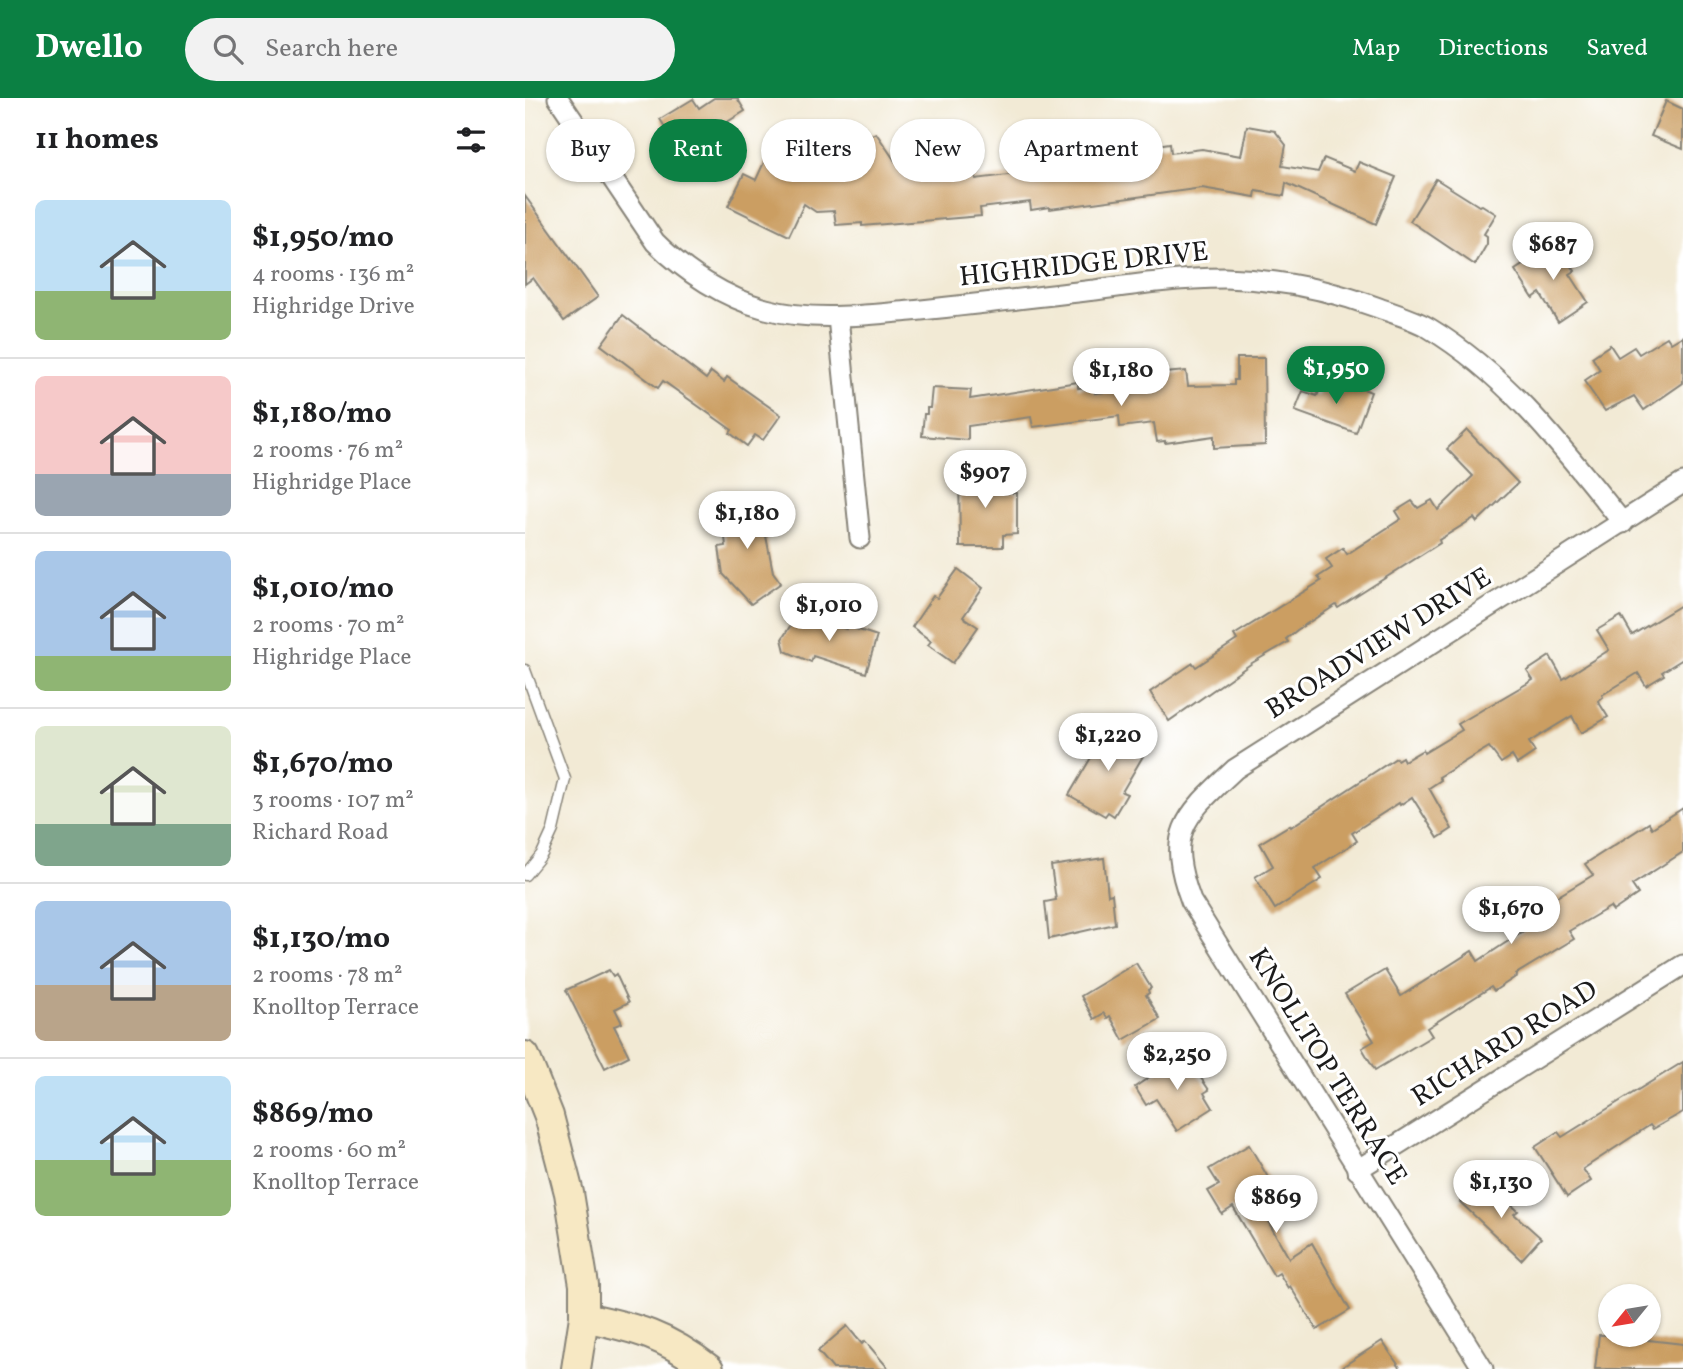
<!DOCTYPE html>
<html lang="en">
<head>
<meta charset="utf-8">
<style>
  body { margin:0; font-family:Vollkorn,serif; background:#f2f2f2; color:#202124; height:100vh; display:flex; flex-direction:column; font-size:26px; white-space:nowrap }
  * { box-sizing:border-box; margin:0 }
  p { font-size:23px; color:#757577 }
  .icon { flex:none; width:38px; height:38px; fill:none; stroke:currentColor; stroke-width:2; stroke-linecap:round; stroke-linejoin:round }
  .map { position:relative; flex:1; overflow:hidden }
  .sheet { display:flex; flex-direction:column; background:#fff; width:525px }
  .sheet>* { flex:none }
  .guide { position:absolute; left:21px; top:21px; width:665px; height:63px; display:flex; gap:14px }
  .needle { width:46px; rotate:240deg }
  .fabs { position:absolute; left:1073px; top:1186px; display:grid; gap:14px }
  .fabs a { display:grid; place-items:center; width:63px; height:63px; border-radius:50%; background:#fff; box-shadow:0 2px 5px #0004; font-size:35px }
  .price { position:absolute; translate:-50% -60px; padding:0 16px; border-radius:24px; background:#fff; color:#222; font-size:23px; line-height:46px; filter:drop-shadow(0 2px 4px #0008) }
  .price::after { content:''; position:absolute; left:50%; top:42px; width:21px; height:16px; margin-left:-10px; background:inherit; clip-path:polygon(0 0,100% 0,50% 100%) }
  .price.selected { background:#0b8043; color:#fff }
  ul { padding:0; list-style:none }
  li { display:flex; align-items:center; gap:21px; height:175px; padding:0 35px }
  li+li { border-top:2px solid #e0e0e0 }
  li span { display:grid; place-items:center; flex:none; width:196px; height:140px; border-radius:10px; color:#555 }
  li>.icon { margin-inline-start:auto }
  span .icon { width:84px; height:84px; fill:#fffc; stroke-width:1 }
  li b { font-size:30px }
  h2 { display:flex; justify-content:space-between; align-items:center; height:84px; padding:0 35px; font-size:30px }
  .tag { padding:0 24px; border-radius:32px; background:#fff; box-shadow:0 2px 5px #0004; font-size:24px; line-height:63px }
  .tag.selected { background:#0b8043; color:#fff }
  header { display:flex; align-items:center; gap:42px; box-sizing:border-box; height:98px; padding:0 35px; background:#0b8043; color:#fff }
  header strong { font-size:33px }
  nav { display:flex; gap:38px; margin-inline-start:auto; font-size:24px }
  .search { width:490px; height:63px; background:#f2f2f2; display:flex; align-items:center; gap:18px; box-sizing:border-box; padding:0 24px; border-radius:38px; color:#757577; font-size:26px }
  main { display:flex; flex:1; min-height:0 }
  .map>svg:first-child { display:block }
  .building { fill:#cb9e62 }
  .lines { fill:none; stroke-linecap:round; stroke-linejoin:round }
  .lane-casing { stroke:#878378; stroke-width:13 }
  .street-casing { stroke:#878378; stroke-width:23 }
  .secondary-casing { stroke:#878378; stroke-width:32 }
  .lane { stroke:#fff; stroke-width:10 }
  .street { stroke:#fff; stroke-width:19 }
  .secondary { stroke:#f7e8c3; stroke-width:28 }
  .labels { text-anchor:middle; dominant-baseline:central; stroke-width:6; stroke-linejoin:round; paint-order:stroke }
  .street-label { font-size:28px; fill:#1c1c1c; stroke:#fff }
</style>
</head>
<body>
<header>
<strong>Dwello</strong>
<div class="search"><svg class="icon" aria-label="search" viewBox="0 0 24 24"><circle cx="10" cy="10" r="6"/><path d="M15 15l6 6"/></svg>Search here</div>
<nav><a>Map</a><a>Directions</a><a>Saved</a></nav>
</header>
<main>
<section class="sheet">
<h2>11 homes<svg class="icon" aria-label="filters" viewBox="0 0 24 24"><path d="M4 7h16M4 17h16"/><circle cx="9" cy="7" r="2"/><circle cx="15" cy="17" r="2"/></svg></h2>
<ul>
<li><span style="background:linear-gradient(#bfe0f5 65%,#8fb573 0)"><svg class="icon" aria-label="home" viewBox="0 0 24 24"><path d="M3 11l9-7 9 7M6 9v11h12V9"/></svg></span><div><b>$1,950/mo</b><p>4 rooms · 136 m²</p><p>Highridge Drive</p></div></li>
<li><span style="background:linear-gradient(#f6c9c9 70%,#9aa5b1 0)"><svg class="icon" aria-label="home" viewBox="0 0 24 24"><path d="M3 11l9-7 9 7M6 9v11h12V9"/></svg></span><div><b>$1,180/mo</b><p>2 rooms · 76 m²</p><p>Highridge Place</p></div></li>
<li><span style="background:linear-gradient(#a9c7e8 75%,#8fb573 0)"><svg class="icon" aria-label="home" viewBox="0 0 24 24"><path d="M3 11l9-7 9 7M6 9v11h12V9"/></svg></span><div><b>$1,010/mo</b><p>2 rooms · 70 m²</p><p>Highridge Place</p></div></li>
<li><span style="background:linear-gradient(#dfe7d0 70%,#7fa58c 0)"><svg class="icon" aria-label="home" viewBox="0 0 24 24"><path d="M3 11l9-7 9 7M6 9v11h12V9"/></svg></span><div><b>$1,670/mo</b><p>3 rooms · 107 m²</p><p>Richard Road</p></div></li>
<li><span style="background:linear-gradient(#a9c7e8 60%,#b9a48a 0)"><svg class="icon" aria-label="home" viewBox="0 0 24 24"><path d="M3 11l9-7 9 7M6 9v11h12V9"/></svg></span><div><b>$1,130/mo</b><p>2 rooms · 78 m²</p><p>Knolltop Terrace</p></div></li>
<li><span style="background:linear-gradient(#bfe0f5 60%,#8fb573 0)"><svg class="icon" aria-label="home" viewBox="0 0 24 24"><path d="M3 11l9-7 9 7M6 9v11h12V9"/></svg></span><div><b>$869/mo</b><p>2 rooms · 60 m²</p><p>Knolltop Terrace</p></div></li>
</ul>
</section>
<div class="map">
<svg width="1158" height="1271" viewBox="0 0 1158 1271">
  <rect width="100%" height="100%" fill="#fff"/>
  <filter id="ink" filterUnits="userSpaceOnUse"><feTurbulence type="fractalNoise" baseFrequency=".0143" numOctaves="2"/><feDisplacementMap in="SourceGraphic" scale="14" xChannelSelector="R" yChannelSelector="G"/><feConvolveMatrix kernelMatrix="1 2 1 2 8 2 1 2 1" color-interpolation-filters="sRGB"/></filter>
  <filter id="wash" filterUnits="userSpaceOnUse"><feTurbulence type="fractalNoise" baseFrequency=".00686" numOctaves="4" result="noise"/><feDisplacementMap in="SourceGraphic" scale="28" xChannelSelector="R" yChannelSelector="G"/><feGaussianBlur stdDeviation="1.57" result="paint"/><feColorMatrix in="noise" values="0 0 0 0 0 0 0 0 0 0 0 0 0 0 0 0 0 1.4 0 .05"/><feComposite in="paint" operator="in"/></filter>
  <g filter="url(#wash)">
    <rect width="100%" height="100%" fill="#f2ead5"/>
    <g id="blocks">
      <g class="building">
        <path d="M 189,0 L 212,0 L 220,13 L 186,34 L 195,47 L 163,66 L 135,21 L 168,1 L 174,10 Z"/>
        <path d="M 1141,3 L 1158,11 L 1158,51 L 1126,38 Z"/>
        <path d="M 722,28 L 750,33 L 761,47 L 757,68 L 793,74 L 799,60 L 830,73 L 834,64 L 871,79 L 851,126 L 761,85 L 759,98 L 731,93 L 730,99 L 677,90 L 525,111 L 524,109 L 506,112 L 505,104 L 455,110 L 456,118 L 337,128 L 337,125 L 311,127 L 309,113 L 291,114 L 279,106 L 264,138 L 203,108 L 219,76 L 231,82 L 240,62 L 273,77 L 281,61 L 304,71 L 306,54 L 351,35 L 370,63 L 380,53 L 395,70 L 449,64 L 451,81 L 515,73 L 513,60 L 531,58 L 543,41 L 567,50 L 582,64 L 627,58 L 625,48 L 645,45 L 646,55 L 677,51 L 716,58 Z"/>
        <path d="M 911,81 L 954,108 L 957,107 L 971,116 L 959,136 L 962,138 L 962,146 L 950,167 L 885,123 Z"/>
        <path d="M 0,98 L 73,199 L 39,223 L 8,180 L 0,186 Z"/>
        <path d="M 1032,145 L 1050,173 L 1045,176 L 1063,204 L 1033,224 L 1015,195 L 1008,200 L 990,172 Z"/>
        <path d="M 98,217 L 181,281 L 186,274 L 199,284 L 202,279 L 256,317 L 238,342 L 230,337 L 222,348 L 205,335 L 207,332 L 138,283 L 133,290 L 76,247 Z"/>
        <path d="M 1158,238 L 1158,285 L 1119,312 L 1109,298 L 1080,313 L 1059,283 L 1075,272 L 1067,259 L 1085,247 L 1093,259 L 1109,249 L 1114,256 L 1142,239 L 1146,245 Z"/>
        <path d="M 712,260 L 739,260 L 740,347 L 689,350 L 689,338 L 640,345 L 640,343 L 632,344 L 629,325 L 595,329 L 594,318 L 508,329 L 506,319 L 443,328 L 443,342 L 397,338 L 399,316 L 402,316 L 402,310 L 405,310 L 407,290 L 446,292 L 445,301 L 553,284 L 553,290 L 569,288 L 570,295 L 614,289 L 613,284 L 634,281 L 634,278 L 640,277 L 640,275 L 661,273 L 663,288 L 709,287 L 709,282 L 712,282 Z"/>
        <path d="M 826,286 L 846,294 L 831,335 L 770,313 L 778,293 L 792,298 L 797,287 L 817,294 L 819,290 L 824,291 Z"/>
        <path d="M 942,332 L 993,385 L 973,404 L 952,424 L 949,420 L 914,442 L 915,445 L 835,496 L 813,510 L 811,507 L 772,532 L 761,541 L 763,544 L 727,565 L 644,623 L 625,594 L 668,565 L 671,569 L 712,542 L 709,537 L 796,483 L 793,479 L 807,470 L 801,461 L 818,450 L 822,456 L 876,421 L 871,413 L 887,403 L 893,410 L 907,402 L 913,412 L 948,378 L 922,351 Z"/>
        <path d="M 434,371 L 472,371 L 473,395 L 492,395 L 492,436 L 478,437 L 478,449 L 435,449 Z"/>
        <path d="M 234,402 L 248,474 L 256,485 L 226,506 L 198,476 L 194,449 L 201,448 L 197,413 L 200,412 L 199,408 Z"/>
        <path d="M 433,471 L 458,490 L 438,519 L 453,529 L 428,565 L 403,547 L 406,543 L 387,529 L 408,498 L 412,500 Z"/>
        <path d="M 1158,506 L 1158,561 L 1137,574 L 1139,577 L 1121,588 L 1113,575 L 1077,597 L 1078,599 L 1073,603 L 1083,619 L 1056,635 L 1047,618 L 1004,644 L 1010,654 L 992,666 L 987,658 L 976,665 L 964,649 L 914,679 L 916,682 L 904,690 L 927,731 L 913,740 L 887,699 L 875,707 L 874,705 L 827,735 L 832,743 L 790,770 L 797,781 L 750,811 L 730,779 L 748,768 L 735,745 L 765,727 L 766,729 L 871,660 L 872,662 L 877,659 L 879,663 L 898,652 L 899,655 L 937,632 L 933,626 L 1008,582 L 1002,573 L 1025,558 L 1038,581 L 1084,552 L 1072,532 L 1096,518 L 1107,537 Z"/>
        <path d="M 276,511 L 298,524 L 321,531 L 322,528 L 352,538 L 341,575 L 288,558 L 286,564 L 260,553 L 257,541 Z"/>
        <path d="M 584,629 L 618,649 L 618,658 L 597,694 L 602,696 L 589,718 L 583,714 L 580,718 L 544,697 Z"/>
        <path d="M 1158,710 L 1158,754 L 1107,787 L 1113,796 L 1088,813 L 1085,809 L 1044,833 L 1049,841 L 991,876 L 992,878 L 969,893 L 966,889 L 902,930 L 907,938 L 850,972 L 837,950 L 849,943 L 820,896 L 860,872 L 876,898 L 947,853 L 953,863 L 1003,830 L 998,823 L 1018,810 L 1017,808 L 1068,777 L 1060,766 L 1124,725 L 1127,730 Z"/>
        <path d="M 579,760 L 583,797 L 587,796 L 590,826 L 524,841 L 520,804 L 531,802 L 526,768 Z"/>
        <path d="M 611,865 L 626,890 L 623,892 L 624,895 L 621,897 L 635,921 L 598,942 L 585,918 L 582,920 L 579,915 L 569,921 L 556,898 Z"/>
        <path d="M 84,872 L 88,878 L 91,876 L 104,904 L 90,911 L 97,925 L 89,928 L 104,958 L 80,970 L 41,892 Z"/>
        <path d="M 659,955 L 684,992 L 679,995 L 688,1010 L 652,1033 L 631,1001 L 621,1007 L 610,989 Z"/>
        <path d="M 1158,964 L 1158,1014 L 1128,1031 L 1125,1027 L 1058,1071 L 1066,1083 L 1042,1099 L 1010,1049 L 1033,1034 L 1037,1039 Z"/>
        <path d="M 724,1047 L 748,1088 L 750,1086 L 766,1112 L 744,1125 L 764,1160 L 787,1145 L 825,1212 L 792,1232 L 765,1188 L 763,1190 L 754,1175 L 749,1178 L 708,1109 L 697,1116 L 683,1093 L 694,1087 L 684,1071 Z"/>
        <path d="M 952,1085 L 963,1095 L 965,1093 L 971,1099 L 974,1096 L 993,1113 L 989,1116 L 1016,1140 L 996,1162 L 935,1104 Z"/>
        <path d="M 322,1228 L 337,1246 L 340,1243 L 364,1271 L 308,1271 L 293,1253 Z"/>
        <path d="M 1074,1237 L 1106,1237 L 1106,1240 L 1158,1246 L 1158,1271 L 1070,1271 Z"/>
        <path d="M 857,1243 L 876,1271 L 814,1271 Z"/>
      </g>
    </g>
  </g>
  <g filter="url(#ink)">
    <use href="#blocks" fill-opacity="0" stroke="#878378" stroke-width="2"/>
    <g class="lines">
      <defs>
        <path id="lane" d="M 0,572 L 40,681 L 28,732 L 17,756 L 0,777"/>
        <g id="street">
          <path d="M 33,0 L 130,144 C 160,174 200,200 241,211 C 288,224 338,217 386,213 C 448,207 509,199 570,192 C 613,186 656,180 700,180 C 751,181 805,192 854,210 C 870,216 889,221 904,230 C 985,279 1040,353 1098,425"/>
          <path d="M 313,219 L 335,440"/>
          <path d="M 832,1072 L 1158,867"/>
          <path d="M 958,1271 L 666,803 C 640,733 660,718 710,671 L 1158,385"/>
        </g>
        <g id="secondary">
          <path d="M 0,958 L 24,1018 L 44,1095 L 59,1187 L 59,1219 L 51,1271"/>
          <path d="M 59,1219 C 112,1230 141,1238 184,1271"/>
        </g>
      </defs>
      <use href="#lane" class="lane-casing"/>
      <use href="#street" class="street-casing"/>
      <use href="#secondary" class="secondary-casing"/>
      <use href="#lane" class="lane"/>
      <use href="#street" class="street"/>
      <use href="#secondary" class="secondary"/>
    </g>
  </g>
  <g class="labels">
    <g class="street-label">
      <text transform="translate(559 167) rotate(-6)">HIGHRIDGE DRIVE</text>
      <text transform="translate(854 546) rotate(-32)">BROADVIEW DRIVE</text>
      <text transform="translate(980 946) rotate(-32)">RICHARD ROAD</text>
      <text transform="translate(802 969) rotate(58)">KNOLLTOP TERRACE</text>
    </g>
  </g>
</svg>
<div class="fabs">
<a><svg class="needle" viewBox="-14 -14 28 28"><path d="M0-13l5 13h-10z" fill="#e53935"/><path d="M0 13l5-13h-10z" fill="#757577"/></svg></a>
</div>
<b class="price" style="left:1028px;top:184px">$687</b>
<b class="price selected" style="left:811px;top:308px">$1,950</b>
<b class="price" style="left:596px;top:310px">$1,180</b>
<b class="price" style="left:460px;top:412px">$907</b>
<b class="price" style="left:222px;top:453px">$1,180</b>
<b class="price" style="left:304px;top:545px">$1,010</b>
<b class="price" style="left:583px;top:675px">$1,220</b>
<b class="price" style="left:986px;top:848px">$1,670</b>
<b class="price" style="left:652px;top:994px">$2,250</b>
<b class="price" style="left:976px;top:1122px">$1,130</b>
<b class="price" style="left:751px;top:1137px">$869</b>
<div class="guide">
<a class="tag">Buy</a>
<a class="tag selected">Rent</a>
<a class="tag">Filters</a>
<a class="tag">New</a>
<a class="tag">Apartment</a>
</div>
</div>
</main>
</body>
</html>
